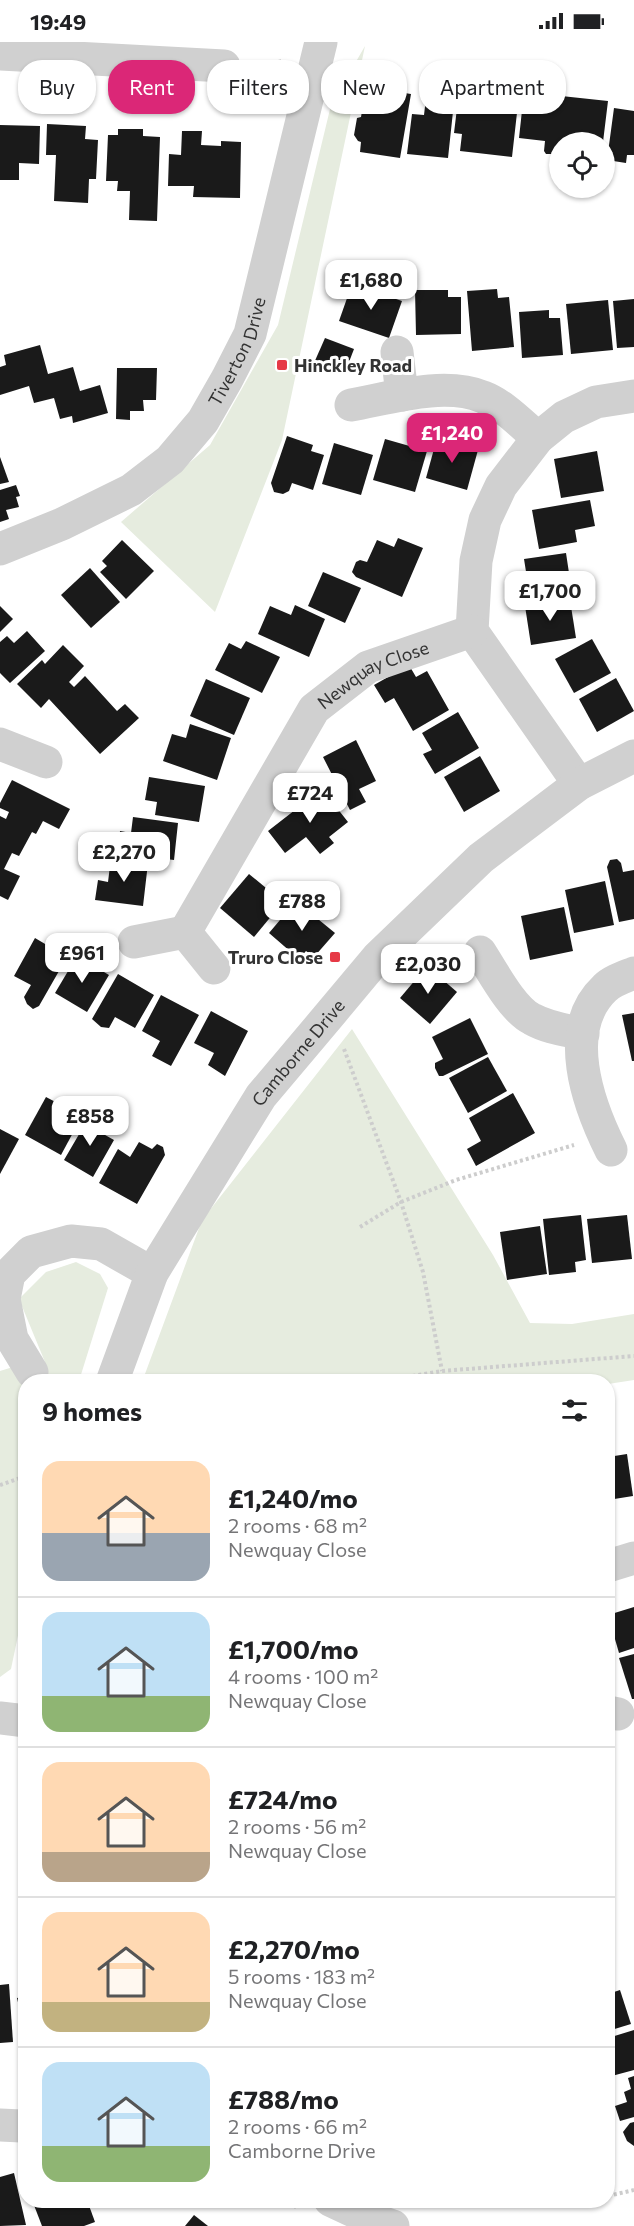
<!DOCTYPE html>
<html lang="en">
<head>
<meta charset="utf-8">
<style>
  body { margin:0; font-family:Commissioner,sans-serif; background:#f2f2f2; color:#202124; height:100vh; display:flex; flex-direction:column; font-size:22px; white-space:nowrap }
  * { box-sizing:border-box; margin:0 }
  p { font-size:20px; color:#757577 }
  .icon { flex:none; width:33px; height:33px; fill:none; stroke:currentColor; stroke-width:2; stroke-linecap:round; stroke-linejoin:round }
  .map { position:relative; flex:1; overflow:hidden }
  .side { position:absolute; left:18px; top:1332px; width:597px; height:834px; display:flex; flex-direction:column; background:#fff; border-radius:24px; box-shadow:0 2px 4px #0004 }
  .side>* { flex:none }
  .guide { position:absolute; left:18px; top:18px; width:598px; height:54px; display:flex; gap:12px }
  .tools { position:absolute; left:549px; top:90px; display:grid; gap:12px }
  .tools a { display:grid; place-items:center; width:66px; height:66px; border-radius:50%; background:#fff; box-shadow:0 2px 4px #0004; font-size:30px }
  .price { position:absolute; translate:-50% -51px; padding:0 14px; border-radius:12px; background:#fff; color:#222; font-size:20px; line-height:39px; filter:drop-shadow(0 2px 3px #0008) }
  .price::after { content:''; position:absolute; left:50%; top:36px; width:18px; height:14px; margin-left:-9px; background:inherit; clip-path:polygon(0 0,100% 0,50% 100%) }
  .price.on { background:#db2777; color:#fff }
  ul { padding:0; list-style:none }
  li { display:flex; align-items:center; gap:18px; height:150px; padding:0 24px }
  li+li { border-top:2px solid #e0e0e0 }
  li span { display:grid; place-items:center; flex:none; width:168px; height:120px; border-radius:18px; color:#555 }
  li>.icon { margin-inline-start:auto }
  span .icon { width:72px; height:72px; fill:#fffc; stroke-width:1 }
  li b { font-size:26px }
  h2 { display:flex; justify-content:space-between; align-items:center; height:72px; padding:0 24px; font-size:26px }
  .pill { padding:0 21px; border-radius:24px; background:#fff; box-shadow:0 2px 4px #0004; font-size:21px; line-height:54px }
  .pill.on { background:#db2777; color:#fff }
  .status { display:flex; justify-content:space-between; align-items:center; height:42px; padding:0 30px; background:#fff; direction:ltr }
  .status svg { height:16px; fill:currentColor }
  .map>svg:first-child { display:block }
  .green { fill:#e6ecdf }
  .building { fill:#1a1a1a }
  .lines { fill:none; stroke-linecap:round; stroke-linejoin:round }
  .path { stroke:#cdcdcd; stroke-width:4; stroke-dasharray:3 3; stroke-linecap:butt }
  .minor { stroke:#d0d0d0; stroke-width:33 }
  .poi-dot { fill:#e63946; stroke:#fff; stroke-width:2 }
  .labels { text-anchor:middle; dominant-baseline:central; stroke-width:6; stroke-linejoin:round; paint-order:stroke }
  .street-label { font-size:18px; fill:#333; stroke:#fff }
  .poi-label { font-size:18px; font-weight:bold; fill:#333; stroke:#fff; text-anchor:start }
</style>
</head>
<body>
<div class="status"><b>19:49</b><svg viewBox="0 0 49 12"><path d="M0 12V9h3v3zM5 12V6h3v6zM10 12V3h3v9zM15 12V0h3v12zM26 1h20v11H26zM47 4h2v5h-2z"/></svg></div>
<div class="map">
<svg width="634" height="2184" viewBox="0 0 634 2184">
  <rect width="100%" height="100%" fill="#fff"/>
  <g class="green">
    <path d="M 365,4 L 282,398 L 215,570 L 121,480 L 210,403 L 278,283 L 331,63 Z"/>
    <path d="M 352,987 L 493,1213 L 530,1281 L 572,1282 L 634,1272 L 634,1338 L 608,1342 L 608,1340 L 142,1340 L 202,1178 Z"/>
    <path d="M 76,1220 L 100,1232 L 108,1246 L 79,1339 L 28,1339 L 45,1320 L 19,1257 L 46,1230 Z"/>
    <path d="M 13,1325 L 26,1340 L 26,1555 L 11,1627 L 0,1635 L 0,1329 Z"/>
  </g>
  <g class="building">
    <path d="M 366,45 L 411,52 L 400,116 L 360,110 L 361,100 L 358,99 L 354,93 L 357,76 L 361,75 Z"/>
    <path d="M 427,48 L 455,51 L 448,116 L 407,112 L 412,72 L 424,73 Z"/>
    <path d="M 524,50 L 608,59 L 603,100 L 558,101 L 557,111 L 551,112 L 546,112 L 544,109 L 545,99 L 519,96 Z"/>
    <path d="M 495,51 L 519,53 L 512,115 L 460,109 L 462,92 L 454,91 L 458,58 L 494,61 Z"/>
    <path d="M 614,66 L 634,69 L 634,113 L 627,113 L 626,121 L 607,118 Z"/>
    <path d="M 47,82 L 86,84 L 85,97 L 98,98 L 96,137 L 89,137 L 88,161 L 54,159 L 56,113 L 46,113 Z"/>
    <path d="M 0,83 L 40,84 L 39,122 L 19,121 L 19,138 L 0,138 Z"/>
    <path d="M 118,87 L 143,87 L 143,94 L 160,95 L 157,179 L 129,178 L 130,149 L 117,149 L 118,139 L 106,139 L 108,93 L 118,93 Z"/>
    <path d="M 182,89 L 202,89 L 201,103 L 221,104 L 221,99 L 241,100 L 240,156 L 193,155 L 194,144 L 168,144 L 169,112 L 181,113 Z"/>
    <path d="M 352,242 L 402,259 L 389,296 L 339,279 Z"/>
    <path d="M 497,247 L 498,256 L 509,255 L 514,305 L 472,309 L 467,249 Z"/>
    <path d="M 415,248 L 448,248 L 448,255 L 461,255 L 461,292 L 416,293 Z"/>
    <path d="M 634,257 L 634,305 L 617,306 L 613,259 Z"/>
    <path d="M 608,258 L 613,308 L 571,312 L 566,262 Z"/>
    <path d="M 549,268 L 549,276 L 560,276 L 563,313 L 522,316 L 519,270 Z"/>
    <path d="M 325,296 L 354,307 L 344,333 L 314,321 Z"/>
    <path d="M 40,303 L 48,332 L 73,325 L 80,349 L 100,343 L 108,371 L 73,381 L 72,374 L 60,377 L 54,356 L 34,361 L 29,344 L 0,353 L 0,325 L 6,323 L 4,313 Z"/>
    <path d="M 117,326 L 157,326 L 156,358 L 143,358 L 144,369 L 130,369 L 130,378 L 116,377 Z"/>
    <path d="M 287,394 L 313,403 L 311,409 L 324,413 L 313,448 L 292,441 L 289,449 L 283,452 L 274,450 L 271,441 Z"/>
    <path d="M 437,396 L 478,408 L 467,448 L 426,436 Z"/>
    <path d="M 385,397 L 427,409 L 415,450 L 373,438 Z"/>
    <path d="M 334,401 L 373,413 L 361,453 L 322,442 Z"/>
    <path d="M 597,409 L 604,449 L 561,456 L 554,417 Z"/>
    <path d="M 0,415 L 9,440 L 0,442 Z"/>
    <path d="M 16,443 L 20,454 L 16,455 L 19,465 L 6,468 L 9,477 L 0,480 L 0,448 Z"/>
    <path d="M 590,458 L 595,484 L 575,488 L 577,500 L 539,507 L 532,468 Z"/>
    <path d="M 398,496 L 423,506 L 402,555 L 356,535 L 352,530 L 356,520 L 360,518 L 367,520 L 377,498 L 394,505 Z"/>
    <path d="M 122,498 L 154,529 L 126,557 L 100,530 L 107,524 L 102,519 Z"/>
    <path d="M 566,511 L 569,531 L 583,529 L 586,547 L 530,555 L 524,517 Z"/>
    <path d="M 90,526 L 120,560 L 91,586 L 61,553 Z"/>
    <path d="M 323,530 L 361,546 L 345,581 L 308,564 Z"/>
    <path d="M 570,558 L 576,596 L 531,603 L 525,564 Z"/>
    <path d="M 295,563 L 325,577 L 309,615 L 258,592 L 270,564 L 291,573 Z"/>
    <path d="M 0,564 L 13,577 L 0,590 Z"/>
    <path d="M 27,589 L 45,609 L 10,641 L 0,631 L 0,600 L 7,594 L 14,601 Z"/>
    <path d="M 592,597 L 611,631 L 574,651 L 555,617 Z"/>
    <path d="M 246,599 L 280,615 L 262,651 L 215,628 L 229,601 L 241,607 Z"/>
    <path d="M 63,603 L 84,624 L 69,640 L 74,645 L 85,634 L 117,669 L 125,662 L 139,676 L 100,712 L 49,657 L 41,666 L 17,642 L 42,618 L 45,622 Z"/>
    <path d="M 409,623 L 416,635 L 427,629 L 449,668 L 413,689 L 394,656 L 385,661 L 374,643 Z"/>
    <path d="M 616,636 L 634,669 L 597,690 L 579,657 Z"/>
    <path d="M 206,637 L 250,656 L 234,693 L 190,674 Z"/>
    <path d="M 458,670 L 479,706 L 435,732 L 423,712 L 432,708 L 422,691 Z"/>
    <path d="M 190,682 L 231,696 L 217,738 L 163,719 L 172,692 L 186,696 Z"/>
    <path d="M 356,698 L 376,739 L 359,747 L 366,760 L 350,768 L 323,715 Z"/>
    <path d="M 480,714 L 500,749 L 464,770 L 444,735 Z"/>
    <path d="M 149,735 L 205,744 L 199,780 L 155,773 L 157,760 L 145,758 Z"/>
    <path d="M 12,738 L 70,767 L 59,787 L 43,779 L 36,792 L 32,790 L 19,814 L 12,811 L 4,827 L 20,834 L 8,858 L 0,854 L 0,774 L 6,777 L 9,770 L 0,766 L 0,761 Z"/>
    <path d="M 322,747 L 348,780 L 329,795 L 334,801 L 320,812 L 306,795 L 285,811 L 268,789 Z"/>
    <path d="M 133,775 L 178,781 L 174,818 L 118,811 L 120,789 L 131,791 Z"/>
    <path d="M 111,816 L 148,821 L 143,864 L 95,858 L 98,838 L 108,840 Z"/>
    <path d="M 617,817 L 621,821 L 623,830 L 634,828 L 634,877 L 619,880 L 607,825 L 610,818 Z"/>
    <path d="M 249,832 L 283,860 L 254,895 L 220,866 Z"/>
    <path d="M 605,839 L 614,883 L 574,891 L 565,848 Z"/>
    <path d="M 296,859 L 335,891 L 314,915 L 306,909 L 299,917 L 269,891 Z"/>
    <path d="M 564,865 L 573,909 L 530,918 L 521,874 Z"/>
    <path d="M 35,896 L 67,915 L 39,964 L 33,967 L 27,962 L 24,955 L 31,943 L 14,934 Z"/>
    <path d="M 77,914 L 109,933 L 87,970 L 55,951 Z"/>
    <path d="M 427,924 L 457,950 L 430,982 L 400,956 Z"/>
    <path d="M 118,932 L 154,953 L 135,986 L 115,975 L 109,986 L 101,985 L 92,977 Z"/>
    <path d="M 161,953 L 199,973 L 171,1024 L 152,1014 L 160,999 L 142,989 Z"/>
    <path d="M 211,969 L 248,989 L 225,1034 L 208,1023 L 214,1011 L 194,1001 Z"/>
    <path d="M 634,971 L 634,1019 L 632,1019 L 622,973 Z"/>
    <path d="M 470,976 L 488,1012 L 443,1034 L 439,1034 L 435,1026 L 435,1021 L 443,1017 L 432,995 Z"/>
    <path d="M 488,1015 L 507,1049 L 468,1071 L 449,1036 Z"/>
    <path d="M 513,1051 L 535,1091 L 476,1124 L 467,1107 L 481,1099 L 469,1076 Z"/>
    <path d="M 46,1055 L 82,1074 L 61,1113 L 25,1093 Z"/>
    <path d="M 92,1070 L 105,1077 L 98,1089 L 114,1098 L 93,1135 L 64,1118 Z"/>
    <path d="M 0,1087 L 19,1097 L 0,1132 Z"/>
    <path d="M 139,1100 L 152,1107 L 157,1102 L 163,1105 L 165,1113 L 137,1162 L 99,1141 L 118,1107 L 130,1115 Z"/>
    <path d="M 581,1173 L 586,1218 L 575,1220 L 576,1230 L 549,1233 L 543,1177 Z"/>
    <path d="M 627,1173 L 632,1217 L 592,1221 L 587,1177 Z"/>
    <path d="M 540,1184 L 547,1232 L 507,1238 L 500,1190 Z"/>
    <path d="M 627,1412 L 633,1454 L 608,1458 L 608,1415 Z"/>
    <path d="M 634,1565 L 634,1606 L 619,1611 L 608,1573 Z"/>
    <path d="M 634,1612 L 634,1657 L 632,1657 L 619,1616 Z"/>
    <path d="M 9,1942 L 13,2000 L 0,2001 L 0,1943 Z"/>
    <path d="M 620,1948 L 631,1982 L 608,1989 L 608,1952 Z"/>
    <path d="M 26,1954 L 26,1990 L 25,1990 L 17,1956 Z"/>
    <path d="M 634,1988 L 634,2028 L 608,2035 L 608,1996 Z"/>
    <path d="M 634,2034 L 634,2075 L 620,2079 L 615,2064 L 627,2060 L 624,2050 L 631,2047 L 628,2036 Z"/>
    <path d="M 634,2080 L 634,2104 L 627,2099 L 623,2090 L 630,2081 Z"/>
    <path d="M 14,2131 L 26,2183 L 0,2184 L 0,2135 Z"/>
    <path d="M 32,2158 L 87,2158 L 95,2180 L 84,2184 L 42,2184 Z"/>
    <path d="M 194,2173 L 208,2184 L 185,2184 Z"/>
  </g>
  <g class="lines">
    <g class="path">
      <path d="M 255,24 L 268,23 L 282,19"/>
      <path d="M 344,1007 L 401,1160 L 423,1230 L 442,1329"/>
      <path d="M 360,1185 L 401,1160 L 456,1138 L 574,1103"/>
      <path d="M 377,1340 L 442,1329 L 634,1314"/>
      <path d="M 0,1443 L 26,1434"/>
      <path d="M 608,2154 L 634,2148"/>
      <path d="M 283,2158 L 298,2166"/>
      <path d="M 520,2158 L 541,2158"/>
    </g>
    <g class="minor">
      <path d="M 0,12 L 224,24"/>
      <path d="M 397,310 L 402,353"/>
      <path d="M 351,363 C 390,356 444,339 483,355 C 504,363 521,382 538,396"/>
      <path id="s1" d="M 0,507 L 62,482 L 131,448 L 170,418 L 203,379 L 227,337 L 250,292 L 321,0"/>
      <path d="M 0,702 L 46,720"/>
      <path d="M 579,742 L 472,589 L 476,519 L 485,478 L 501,444 L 538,396 L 564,375 L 596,360 L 634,354"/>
      <path id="s2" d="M 185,890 L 314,667 L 368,625 L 472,589"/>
      <path d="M 134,900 L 185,890 L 214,926"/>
      <path d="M 480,910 C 493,930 512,967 532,977 C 548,986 566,988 583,992"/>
      <path d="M 611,1108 C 588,1062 561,987 605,946 C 612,939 624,935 634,931"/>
      <path d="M 32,1330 L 12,1297 L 4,1257 L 9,1232 L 31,1210 L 71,1199 L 101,1202 L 152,1231"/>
      <path id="s3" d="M 112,1340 L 152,1231 L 261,1054 L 331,971 L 377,916 L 481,816 L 579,742 L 634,714"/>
      <path d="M 608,1524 L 634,1516"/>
      <path d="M 608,1670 L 618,1672"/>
      <path d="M 0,1676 L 26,1679"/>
      <path d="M 0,2083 L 21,2084 L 26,2082"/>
      <path d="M 330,2158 L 364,2174 L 393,2184"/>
    </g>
  </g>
  <g class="poi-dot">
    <rect x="276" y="317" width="12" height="12" rx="3"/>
    <rect x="329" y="909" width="12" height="12" rx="3"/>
  </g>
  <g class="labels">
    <g class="street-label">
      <text stroke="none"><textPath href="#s1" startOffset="322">Tiverton Drive</textPath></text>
      <text stroke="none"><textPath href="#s2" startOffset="327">Newquay Close</textPath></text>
      <text stroke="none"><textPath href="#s3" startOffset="381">Camborne Drive</textPath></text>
    </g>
    <g class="poi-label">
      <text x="294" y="323">Hinckley Road</text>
      <text x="323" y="915" text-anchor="end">Truro Close</text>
    </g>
  </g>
</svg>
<div class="tools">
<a><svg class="icon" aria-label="locate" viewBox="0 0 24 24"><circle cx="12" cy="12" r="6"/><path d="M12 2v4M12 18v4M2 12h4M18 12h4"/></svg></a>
</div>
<b class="price" style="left:371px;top:269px">£1,680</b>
<b class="price on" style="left:452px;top:422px">£1,240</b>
<b class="price" style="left:550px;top:580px">£1,700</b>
<b class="price" style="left:310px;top:782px">£724</b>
<b class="price" style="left:124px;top:841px">£2,270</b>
<b class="price" style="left:302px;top:890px">£788</b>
<b class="price" style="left:82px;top:942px">£961</b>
<b class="price" style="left:428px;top:953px">£2,030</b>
<b class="price" style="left:90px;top:1105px">£858</b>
<div class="guide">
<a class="pill">Buy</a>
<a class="pill on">Rent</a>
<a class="pill">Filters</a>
<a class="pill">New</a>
<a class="pill">Apartment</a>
</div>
<section class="side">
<h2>9 homes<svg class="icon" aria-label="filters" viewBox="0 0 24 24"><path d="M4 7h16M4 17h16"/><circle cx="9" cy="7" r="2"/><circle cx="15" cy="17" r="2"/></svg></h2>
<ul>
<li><span style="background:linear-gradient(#ffd9b3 60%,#9aa5b1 0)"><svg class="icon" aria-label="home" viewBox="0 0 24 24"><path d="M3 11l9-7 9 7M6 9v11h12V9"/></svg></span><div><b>£1,240/mo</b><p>2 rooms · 68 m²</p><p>Newquay Close</p></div></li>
<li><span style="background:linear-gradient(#bfe0f5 70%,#8fb573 0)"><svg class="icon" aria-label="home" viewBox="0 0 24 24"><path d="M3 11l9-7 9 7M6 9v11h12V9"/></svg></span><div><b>£1,700/mo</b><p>4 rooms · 100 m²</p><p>Newquay Close</p></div></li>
<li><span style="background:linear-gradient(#ffd9b3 75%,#b9a48a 0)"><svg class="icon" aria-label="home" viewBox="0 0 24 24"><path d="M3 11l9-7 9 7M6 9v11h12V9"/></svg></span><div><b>£724/mo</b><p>2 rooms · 56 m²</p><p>Newquay Close</p></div></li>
<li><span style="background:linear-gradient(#ffd9b3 75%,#c2b280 0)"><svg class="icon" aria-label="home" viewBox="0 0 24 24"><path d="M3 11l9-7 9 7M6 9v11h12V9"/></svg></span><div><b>£2,270/mo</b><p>5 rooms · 183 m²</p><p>Newquay Close</p></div></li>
<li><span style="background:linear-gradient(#bfe0f5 70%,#8fb573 0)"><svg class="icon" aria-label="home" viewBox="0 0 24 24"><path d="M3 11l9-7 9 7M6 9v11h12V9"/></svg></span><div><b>£788/mo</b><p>2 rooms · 66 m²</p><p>Camborne Drive</p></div></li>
</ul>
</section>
</div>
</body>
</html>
